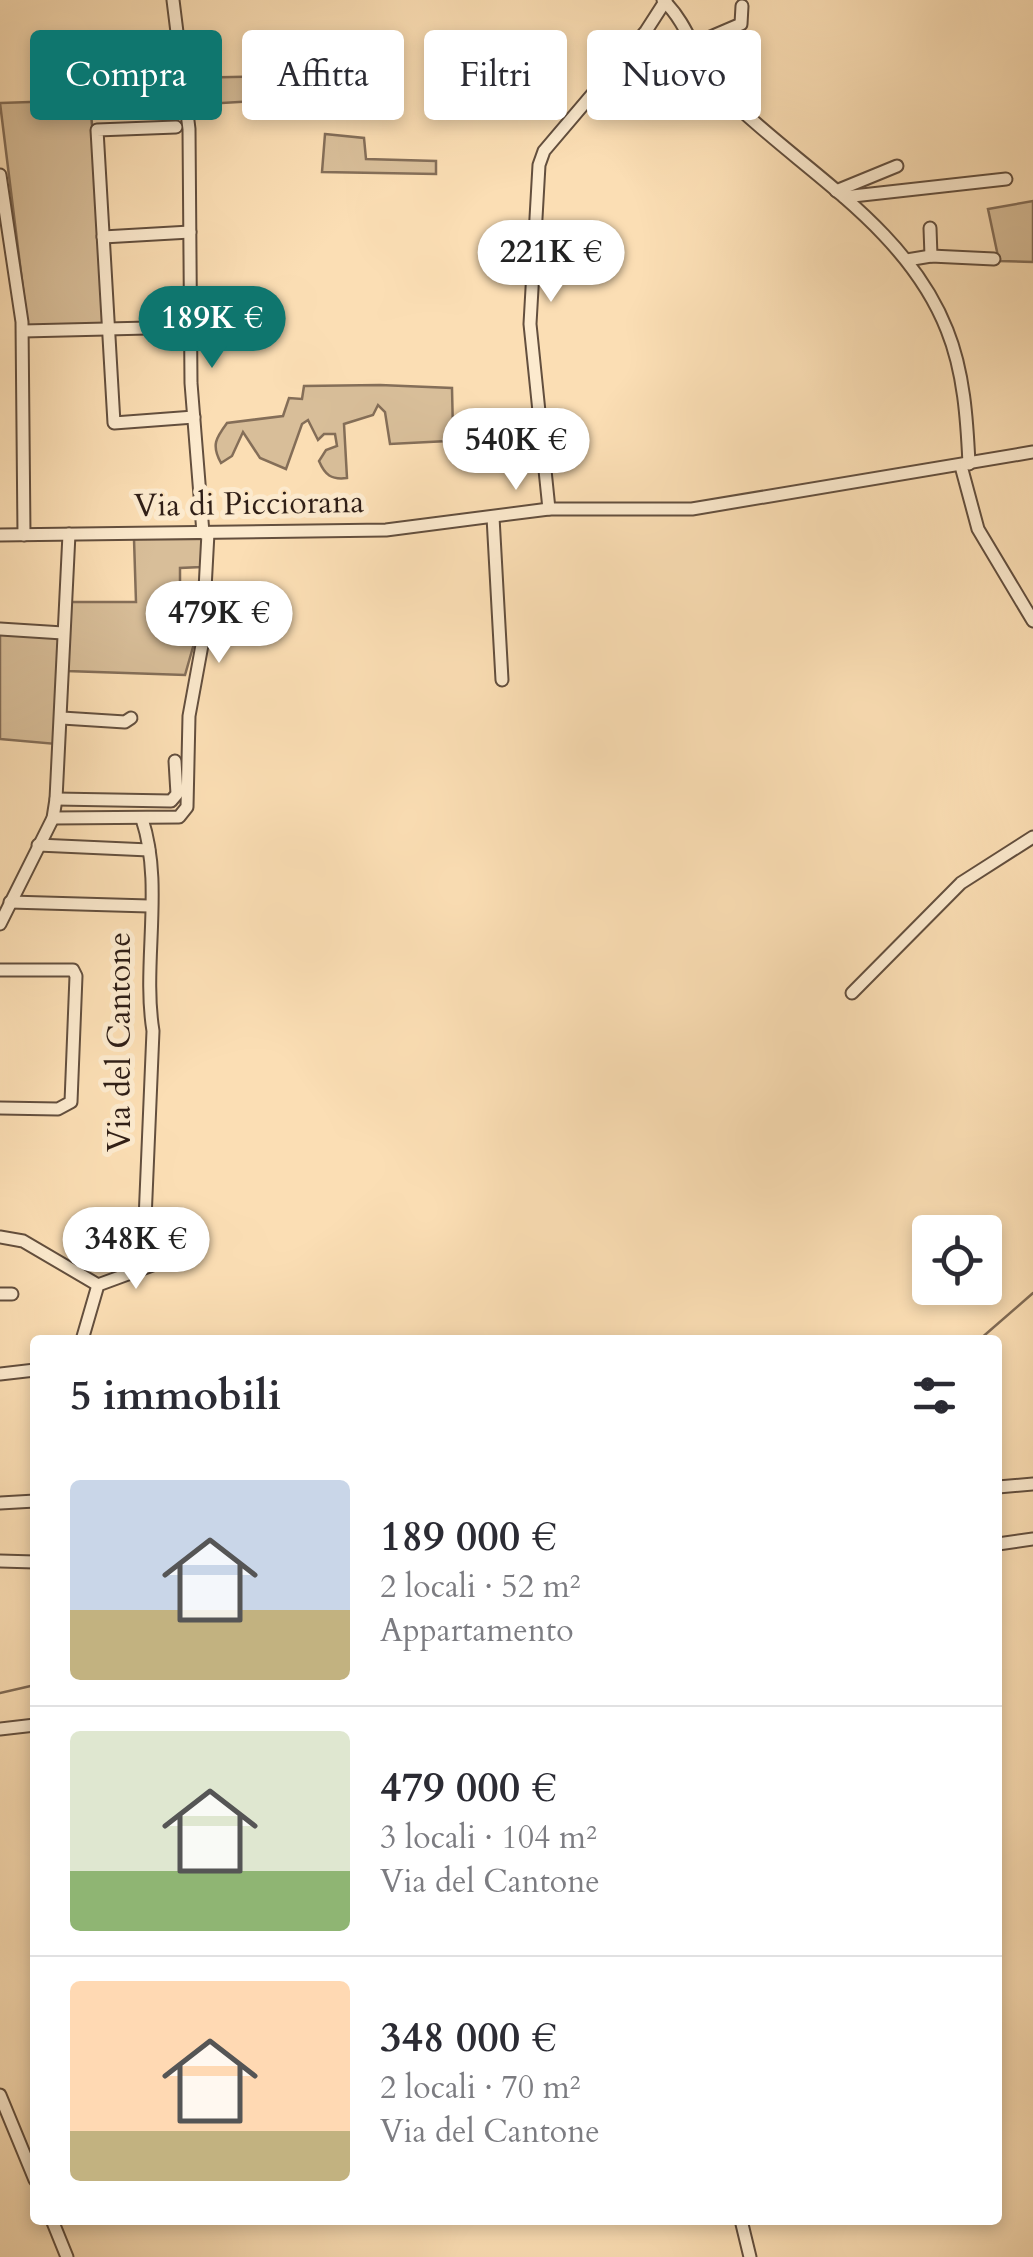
<!DOCTYPE html>
<html lang="it">
<head>
<meta charset="utf-8">
<style>
  body { margin:0; font-family:Cardo,serif; background:#f2f2f3; color:#2b2b33; height:100vh; display:flex; flex-direction:column; font-size:38px; white-space:nowrap }
  * { box-sizing:border-box; margin:0 }
  p { font-size:32px; color:#7c7c81 }
  .icon { flex:none; width:55px; height:55px; fill:none; stroke:currentColor; stroke-width:2; stroke-linecap:round; stroke-linejoin:round }
  .map { position:relative; flex:1; overflow:hidden }
  .drawer { position:absolute; left:30px; top:1335px; width:972px; height:890px; display:flex; flex-direction:column; background:#fff; border-radius:10px; box-shadow:0 5px 15px #0003 }
  .drawer>* { flex:none }
  .banner { position:absolute; left:30px; top:30px; width:975px; height:90px; display:flex; gap:20px }
  .controls { position:absolute; left:912px; top:1215px; display:grid; gap:20px }
  .controls a { display:grid; place-items:center; width:90px; height:90px; border-radius:10px; background:#fff; box-shadow:0 5px 15px #0003; font-size:50px }
  .price { position:absolute; translate:-50% -85px; padding:0 22px; border-radius:35px; background:#fff; color:#222; font-size:32px; line-height:65px; filter:drop-shadow(0 2px 5px #0008) }
  .price::after { content:''; position:absolute; left:50%; top:60px; width:30px; height:22px; margin-left:-15px; background:inherit; clip-path:polygon(0 0,100% 0,50% 100%) }
  .price.active { background:#0f766e; color:#fff }
  ul { padding:0; list-style:none }
  li { display:flex; align-items:center; gap:30px; height:250px; padding:0 40px }
  li+li { border-top:2px solid #e1e1e2 }
  li span { display:grid; place-items:center; flex:none; width:280px; height:200px; border-radius:10px; color:#555 }
  li>.icon { margin-inline-start:auto }
  span .icon { width:120px; height:120px; fill:#fffc; stroke-width:1 }
  li b { font-size:42px }
  h2 { display:flex; justify-content:space-between; align-items:center; height:120px; padding:0 40px; font-size:42px }
  .tag { padding:0 35px; border-radius:10px; background:#fff; box-shadow:0 5px 15px #0003; font-size:35px; line-height:90px }
  .tag.active { background:#0f766e; color:#fff }
  .map>svg:first-child { display:block }
  .green { fill:#d8be99; stroke:#846e58; stroke-width:2.5 }
  .lines { fill:none; stroke-linecap:round; stroke-linejoin:round }
  .stream { stroke:#806b55; stroke-width:2.5 }
  .minor-casing { stroke:#634f3e; stroke-width:15 }
  .minor { stroke:#fceace; stroke-width:11 }
  .labels { text-anchor:middle; dominant-baseline:central; stroke-width:10; stroke-linejoin:round; paint-order:stroke }
  .street-label { font-size:32px; fill:#301f17; stroke:#fceace }
</style>
</head>
<body>
<div class="map">
<svg width="1033" height="2257" viewBox="0 0 1033 2257">
  <rect width="100%" height="100%" fill="#fbdeb4"/>
  <filter id="stains"><feTurbulence type="fractalNoise" baseFrequency=".002" numOctaves="4"/><feColorMatrix values="0 0 0 0 .2 0 0 0 0 .09 0 0 0 0 .02 0 0 0 .5 -.17"/></filter>
  <radialGradient id="worn" r=".72"><stop offset=".6" stop-color="#630" stop-opacity="0"/><stop offset="1" stop-color="#630" stop-opacity=".3"/></radialGradient>
  <g class="green">
    <path d="M 322,75 L 321,97 L 188,105 L 185,78 Z"/>
    <path d="M 90,100 L 108,324 L 28,329 L 0,103 Z"/>
    <path d="M 325,134 L 364,138 L 366,159 L 436,161 L 436,174 L 322,172 Z"/>
    <path d="M 1033,201 L 1033,262 L 999,261 L 988,209 Z"/>
    <path d="M 380,385 L 452,388 L 453,433 L 448,441 L 390,444 L 385,412 L 378,405 L 373,415 L 344,424 L 347,478 C 331,480 325,475 319,461 L 326,450 L 337,446 L 335,434 L 324,434 L 318,440 L 308,420 L 302,424 L 286,469 L 260,458 L 243,432 L 232,456 L 221,463 C 211,445 216,438 227,423 L 283,416 L 289,398 L 302,399 L 304,386 Z"/>
    <path d="M 134,539 L 202,539 L 201,567 L 180,568 L 180,633 L 195,640 L 185,675 L 67,671 L 71,602 L 136,602 Z"/>
    <path d="M 0,634 L 60,638 L 56,744 L 0,739 Z"/>
  </g>
  <g class="lines">
    <g class="stream">
      <path d="M 979,1340 L 1033,1293"/>
      <path d="M 0,1693 L 35,1685"/>
    </g>
    <defs>
      <g id="minor">
        <path d="M 173,0 L 189,129 L 191,383 L 203,533"/>
        <path d="M 663,0 C 691,26 697,67 725,95 C 801,170 906,226 947,330 C 964,372 967,420 969,464"/>
        <path d="M 692,45 L 741,24 L 742,6"/>
        <path d="M 176,127 L 97,130 L 114,423 L 194,417"/>
        <path d="M 0,175 L 22,322 L 24,535"/>
        <path d="M 836,191 L 897,166"/>
        <path d="M 844,197 L 1006,179"/>
        <path d="M 930,228 L 931,256"/>
        <path d="M 103,237 L 190,232"/>
        <path d="M 907,260 L 931,256 L 994,259"/>
        <path d="M 23,331 L 190,327"/>
        <path d="M 961,466 L 978,529 L 1033,621"/>
        <path d="M 549,509 L 530,324 L 539,165 L 544,151 L 646,31 L 666,0"/>
        <path d="M 493,517 L 502,680"/>
        <path d="M 0,535 L 386,530 L 549,509 L 692,509 L 1033,452"/>
        <path d="M 0,629 L 63,633"/>
        <path d="M 62,718 L 125,722 L 131,718"/>
        <path d="M 56,799 L 171,801 L 177,794 L 175,761"/>
        <path d="M 53,818 L 179,817 L 187,807 L 189,716 L 202,645 L 208,533"/>
        <path d="M 142,819 C 164,885 142,963 153,1031 L 143,1267"/>
        <path d="M 38,845 L 149,850"/>
        <path d="M 10,902 L 149,906"/>
        <path d="M 0,924 L 53,818 L 56,799 L 69,534"/>
        <path d="M 0,970 L 73,970 L 76,976 L 71,1102 L 58,1109 L 0,1108"/>
        <path d="M 852,993 L 961,883 L 1033,837"/>
        <path d="M 0,1237 L 23,1241 L 98,1285"/>
        <path d="M 0,1294 L 12,1294"/>
        <path d="M 82,1340 L 98,1285 L 196,1249"/>
        <path d="M 0,1374 L 35,1370"/>
        <path d="M 998,1487 L 1033,1484"/>
        <path d="M 0,1503 L 35,1501"/>
        <path d="M 998,1544 L 1033,1539"/>
        <path d="M 0,1561 L 35,1562"/>
        <path d="M 0,1729 L 35,1725"/>
        <path d="M 0,2095 L 35,2180"/>
        <path d="M 52,2220 L 67,2257"/>
        <path d="M 741,2220 L 750,2257"/>
      </g>
    </defs>
    <use href="#minor" class="minor-casing"/>
    <use href="#minor" class="minor"/>
  </g>
  <g class="labels">
    <g class="street-label">
      <text transform="translate(249 504) rotate(-1)">Via di Picciorana</text>
      <text transform="translate(120 1042) rotate(-90)">Via del Cantone</text>
    </g>
  </g>
  <rect width="100%" height="100%" filter="url(#stains)"/>
  <rect width="100%" height="100%" fill="url(#worn)"/>
</svg>
<div class="controls">
<a><svg class="icon" aria-label="locate" viewBox="0 0 24 24"><circle cx="12" cy="12" r="6"/><path d="M12 2v4M12 18v4M2 12h4M18 12h4"/></svg></a>
</div>
<b class="price" style="left:551px;top:305px">221K €</b>
<b class="price active" style="left:212px;top:371px">189K €</b>
<b class="price" style="left:516px;top:493px">540K €</b>
<b class="price" style="left:219px;top:666px">479K €</b>
<b class="price" style="left:136px;top:1292px">348K €</b>
<div class="banner">
<a class="tag active">Compra</a>
<a class="tag">Affitta</a>
<a class="tag">Filtri</a>
<a class="tag">Nuovo</a>
</div>
<section class="drawer">
<h2>5 immobili<svg class="icon" aria-label="filters" viewBox="0 0 24 24"><path d="M4 7h16M4 17h16"/><circle cx="9" cy="7" r="2"/><circle cx="15" cy="17" r="2"/></svg></h2>
<ul>
<li><span style="background:linear-gradient(#c9d6e8 65%,#c2b280 0)"><svg class="icon" aria-label="home" viewBox="0 0 24 24"><path d="M3 11l9-7 9 7M6 9v11h12V9"/></svg></span><div><b>189 000 €</b><p>2 locali · 52 m²</p><p>Appartamento</p></div></li>
<li><span style="background:linear-gradient(#dfe7d0 70%,#8fb573 0)"><svg class="icon" aria-label="home" viewBox="0 0 24 24"><path d="M3 11l9-7 9 7M6 9v11h12V9"/></svg></span><div><b>479 000 €</b><p>3 locali · 104 m²</p><p>Via del Cantone</p></div></li>
<li><span style="background:linear-gradient(#ffd9b3 75%,#c2b280 0)"><svg class="icon" aria-label="home" viewBox="0 0 24 24"><path d="M3 11l9-7 9 7M6 9v11h12V9"/></svg></span><div><b>348 000 €</b><p>2 locali · 70 m²</p><p>Via del Cantone</p></div></li>
</ul>
</section>
</div>
</body>
</html>
